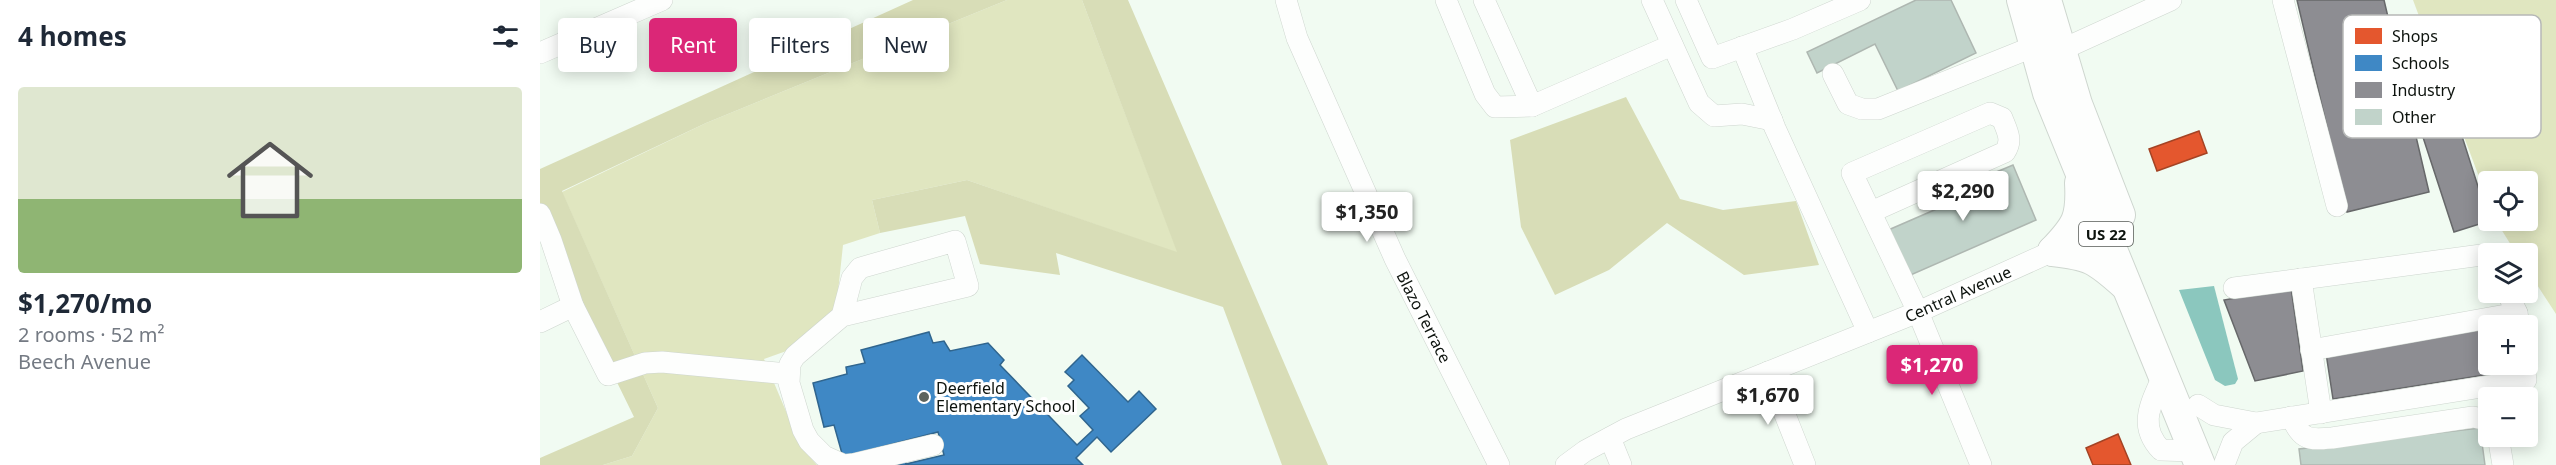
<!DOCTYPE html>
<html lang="en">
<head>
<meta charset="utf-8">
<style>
  body { margin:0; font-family:"Noto Sans",sans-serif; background:#f6f6f7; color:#1f2937; height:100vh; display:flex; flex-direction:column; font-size:22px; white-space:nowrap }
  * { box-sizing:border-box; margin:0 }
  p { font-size:20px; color:#747a83 }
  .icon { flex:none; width:33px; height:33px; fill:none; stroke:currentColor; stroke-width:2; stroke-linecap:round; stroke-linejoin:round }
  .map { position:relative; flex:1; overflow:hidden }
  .sheet { display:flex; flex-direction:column; background:#fff; width:540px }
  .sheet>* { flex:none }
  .hud { position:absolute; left:18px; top:18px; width:570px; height:54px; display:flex; gap:12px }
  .buttons { position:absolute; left:1938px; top:171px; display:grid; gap:12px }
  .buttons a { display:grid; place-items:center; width:60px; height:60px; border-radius:6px; background:#fff; box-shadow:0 3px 15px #0003; font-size:30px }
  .price { position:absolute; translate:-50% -51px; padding:0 14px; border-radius:6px; background:#fff; color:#222; font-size:20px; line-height:39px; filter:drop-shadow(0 2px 3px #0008) }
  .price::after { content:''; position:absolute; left:50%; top:36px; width:18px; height:14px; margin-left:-9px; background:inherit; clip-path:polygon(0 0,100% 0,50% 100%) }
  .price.selected { background:#db2777; color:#fff }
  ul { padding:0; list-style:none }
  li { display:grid; align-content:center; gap:12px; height:318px; padding:0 18px }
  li+li { border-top:2px solid #e0e1e3 }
  li span { display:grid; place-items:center; height:186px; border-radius:6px; color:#555 }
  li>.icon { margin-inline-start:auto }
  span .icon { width:108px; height:108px; fill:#fffc; stroke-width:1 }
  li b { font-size:26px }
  h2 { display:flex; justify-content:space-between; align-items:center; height:72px; padding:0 18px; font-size:26px }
  .tag { padding:0 21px; border-radius:6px; background:#fff; box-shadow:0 3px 15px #0003; font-size:21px; line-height:54px }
  .tag.selected { background:#db2777; color:#fff }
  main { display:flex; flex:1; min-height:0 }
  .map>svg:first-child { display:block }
  .green { fill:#e0e6c0 }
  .forest { fill:#d8ddb7 }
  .water { fill:#8bc7be }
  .shops { fill:#e4572e; stroke:#a44324; stroke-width:1.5 }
  .schools { fill:#3f88c5; stroke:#30658e; stroke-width:1.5 }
  .industry { fill:#8d8d92; stroke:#67686a; stroke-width:1.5 }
  .building { fill:#c1d3ca; stroke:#aeb7b1; stroke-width:1.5 }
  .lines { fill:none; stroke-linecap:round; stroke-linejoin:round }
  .minor-casing { stroke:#ced6cf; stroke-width:22 }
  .highway-casing { stroke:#ced6cf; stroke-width:32 }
  .minor { stroke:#fdfefd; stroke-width:21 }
  .highway { stroke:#fdfefd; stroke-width:30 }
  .poi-dot { fill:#5d645e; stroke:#fff; stroke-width:2 }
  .labels { text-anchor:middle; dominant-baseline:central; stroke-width:6; stroke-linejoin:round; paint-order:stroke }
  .shield { fill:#fff; stroke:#565a56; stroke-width:1.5 }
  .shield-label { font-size:15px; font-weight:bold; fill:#0d130e }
  .street-label { font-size:16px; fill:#0d130e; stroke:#fff }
  .poi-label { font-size:16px; fill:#0d130e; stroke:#fff; text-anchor:start }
  .key { fill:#fff; stroke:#b6b8b7; stroke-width:1.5 }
  .key-label { font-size:16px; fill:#0d130e }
</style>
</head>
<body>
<main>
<section class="sheet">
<h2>4 homes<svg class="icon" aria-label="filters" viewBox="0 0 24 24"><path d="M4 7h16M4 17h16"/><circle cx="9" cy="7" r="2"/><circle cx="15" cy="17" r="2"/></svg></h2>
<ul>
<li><span style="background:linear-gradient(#dfe7d0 60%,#8fb573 0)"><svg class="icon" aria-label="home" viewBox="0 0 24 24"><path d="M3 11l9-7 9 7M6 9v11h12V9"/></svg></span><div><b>$1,270/mo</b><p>2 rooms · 52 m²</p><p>Beech Avenue</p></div></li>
</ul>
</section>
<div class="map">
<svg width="2016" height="465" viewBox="0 0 2016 465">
  <rect width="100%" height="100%" fill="#f1fbf2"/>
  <g class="green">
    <path d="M 467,0 L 542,0 L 638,253 L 427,180 L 332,200 L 340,233 L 303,245 L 296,311 L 252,349 L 224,359 L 261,447 L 277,465 L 63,465 L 92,456 L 118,408 L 22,192 L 166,123 Z"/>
    <path d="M 1873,0 L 2016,0 L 2016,314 L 1988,271 L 1988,254 L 1976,253 L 1956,221 L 1988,220 L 1988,182 L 1948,182 L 1948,201 Z"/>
  </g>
  <g class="forest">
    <path d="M 373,0 L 467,0 L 166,123 L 22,191 L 118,408 L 92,456 L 63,465 L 0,465 L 0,458 L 94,417 L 0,225 L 0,169 Z"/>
    <path d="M 542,0 L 588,0 L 788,465 L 742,465 L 683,307 L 516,253 L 520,275 L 440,264 L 425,216 L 340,233 L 332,200 L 427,180 L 637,252 Z"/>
    <path d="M 1086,97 L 1140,199 L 1183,210 L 1256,201 L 1279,265 L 1204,275 L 1127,223 L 1069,270 L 1015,295 L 981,227 L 970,140 Z"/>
  </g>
  <path class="water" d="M 1674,286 L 1698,379 L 1695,384 L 1685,386 L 1675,380 L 1639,290 Z"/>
  <g class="shops">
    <path d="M 1659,131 L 1667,153 L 1617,171 L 1609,149 Z"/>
    <path d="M 1578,434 L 1591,465 L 1553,465 L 1546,448 Z"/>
  </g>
  <path class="schools" d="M 389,332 L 393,343 L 404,341 L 410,351 L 448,343 L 464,360 L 460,365 L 537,445 L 553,430 L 540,416 L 549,408 L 528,386 L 534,380 L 525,372 L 542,355 L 588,402 L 599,391 L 616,409 L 571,452 L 557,437 L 536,458 L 543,465 L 335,465 L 364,456 L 366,464 L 404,455 L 398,432 L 303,457 L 294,425 L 284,427 L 273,383 L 307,374 L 306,367 L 325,363 L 321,350 Z"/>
  <g class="industry">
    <path d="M 1757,0 L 1844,0 L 1889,192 L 1807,212 Z"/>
    <path d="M 1898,61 L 1949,221 L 1914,232 L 1862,73 Z"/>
    <path d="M 1751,288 L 1763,371 L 1715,381 L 1684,300 Z"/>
    <path d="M 1948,327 L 1948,364 L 1975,364 L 1976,370 L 1793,399 L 1786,353 Z"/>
  </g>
  <g class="building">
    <path d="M 1376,0 L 1411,0 L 1436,53 L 1358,91 L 1335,44 L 1277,73 L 1267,52 Z"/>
    <path d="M 1473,165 L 1496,220 L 1366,277 L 1346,231 L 1422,198 L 1418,188 Z"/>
    <path d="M 1940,428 L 1945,465 L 1761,465 L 1759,449 Z"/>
  </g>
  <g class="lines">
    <defs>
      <g id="minor">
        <path d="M 746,0 L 757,38 L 855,259 L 959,465"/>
        <path d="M 906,0 L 945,94 L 955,107 L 992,106"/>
        <path d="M 944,0 L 992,106 L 1132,45"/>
        <path d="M 1112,0 L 1159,103 L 1174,116 L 1202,114 L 1232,120"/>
        <path d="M 1146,0 L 1172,58 L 1253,29 L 1320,0"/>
        <path d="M 1743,0 L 1797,206"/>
        <path d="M 1202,47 L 1235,128 L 1328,332"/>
        <path d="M 1521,50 L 1631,0"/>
        <path d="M 0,53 L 122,0"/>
        <path d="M 1293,74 L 1308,104 L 1322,109 L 1338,109 L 1495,46"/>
        <path d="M 1331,212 L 1465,152 C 1473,140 1467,131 1462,118 L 1450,113 L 1312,173 L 1378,312 L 1441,465"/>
        <path d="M 0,214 L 11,240 L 33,306 L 68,375 L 105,363 L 122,362 L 248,374"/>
        <path d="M 1761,279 L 1781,413"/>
        <path d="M 1694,288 L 1949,254"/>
        <path d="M 1967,292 L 1977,313 L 1979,325"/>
        <path d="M 302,316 L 312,278 L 320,268 L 415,241 L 428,286 L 302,316 L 255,356 L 250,364 L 249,383 L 263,430 L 269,441 L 284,456 L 304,465 L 314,464 L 393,445"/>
        <path d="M 0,322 L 33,306"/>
        <path d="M 1771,350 L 1977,313"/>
        <path d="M 1228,372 L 1265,465"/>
        <path d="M 1623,376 C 1612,402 1597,425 1621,450 L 1654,451"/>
        <path d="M 1658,405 L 1674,415 L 1716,423 L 1986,380 L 1984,364"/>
        <path d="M 1751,417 C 1763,440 1767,440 1792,438 L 1933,417 L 1948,420"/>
        <path d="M 1958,436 L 1963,465"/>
        <path d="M 1070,438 L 1081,465"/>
        <path d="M 1026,465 L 1045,451 L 1086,429 L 1378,312 L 1513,251"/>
        <path d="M 1684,465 L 1693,442 L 1716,423"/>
      </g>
      <g id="highway">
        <path d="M 1482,0 L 1508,93 L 1660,465"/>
        <path d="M 1506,0 L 1537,104 L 1580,215"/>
        <path d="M 1513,251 C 1537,226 1542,218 1540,183"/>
        <path d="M 1513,251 C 1550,255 1556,259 1584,284"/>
      </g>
    </defs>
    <use href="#minor" class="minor-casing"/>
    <use href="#highway" class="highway-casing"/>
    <use href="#minor" class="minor"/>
    <use href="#highway" class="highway"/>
  </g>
  <circle class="poi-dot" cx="384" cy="397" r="6"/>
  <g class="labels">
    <rect class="shield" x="1539" y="222" width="54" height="24" rx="4.5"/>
    <g class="shield-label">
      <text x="1566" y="234">US 22</text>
    </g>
    <g class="street-label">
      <text transform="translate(1418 294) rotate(-24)">Central Avenue</text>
      <text transform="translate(884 317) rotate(63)">Blazo Terrace</text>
    </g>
    <g class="poi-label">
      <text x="396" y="388">Deerfield<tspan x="396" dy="18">Elementary School</tspan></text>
    </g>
  </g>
  <rect x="1803" y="15" width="198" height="123" rx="9" class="key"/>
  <rect x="1815" y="28" width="27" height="16" fill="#e4572e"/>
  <rect x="1815" y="55" width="27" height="16" fill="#3f88c5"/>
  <rect x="1815" y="82" width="27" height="16" fill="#8d8d92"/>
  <rect x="1815" y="109" width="27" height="16" fill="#c1d3ca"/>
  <g class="key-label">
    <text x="1852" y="42">Shops</text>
    <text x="1852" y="69">Schools</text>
    <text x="1852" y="96">Industry</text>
    <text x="1852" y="123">Other</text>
  </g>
</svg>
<div class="buttons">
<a><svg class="icon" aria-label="locate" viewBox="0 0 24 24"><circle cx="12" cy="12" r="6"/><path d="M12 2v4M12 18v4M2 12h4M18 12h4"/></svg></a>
<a><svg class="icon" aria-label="layers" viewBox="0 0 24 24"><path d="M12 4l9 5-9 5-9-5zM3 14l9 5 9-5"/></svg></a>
<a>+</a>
<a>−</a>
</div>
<b class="price" style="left:1423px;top:222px">$2,290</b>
<b class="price" style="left:827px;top:243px">$1,350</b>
<b class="price selected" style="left:1392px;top:396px">$1,270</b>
<b class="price" style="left:1228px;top:426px">$1,670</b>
<div class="hud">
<a class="tag">Buy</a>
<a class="tag selected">Rent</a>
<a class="tag">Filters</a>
<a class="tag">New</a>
</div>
</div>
</main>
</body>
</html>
